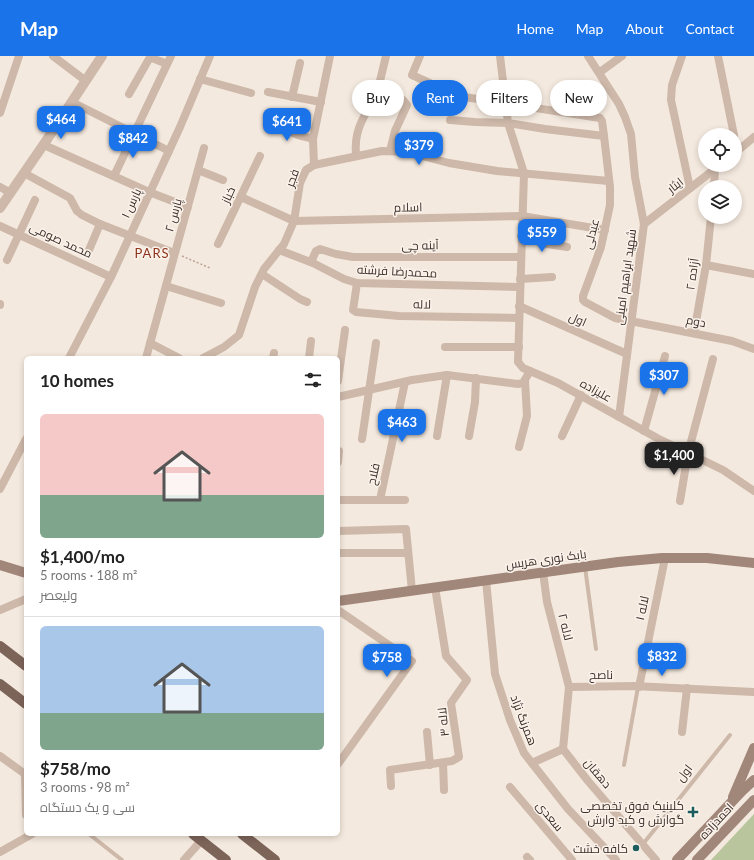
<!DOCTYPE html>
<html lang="en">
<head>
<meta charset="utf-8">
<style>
  body { margin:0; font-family:Lato,Cairo,sans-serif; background:#f6f6f6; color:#222; height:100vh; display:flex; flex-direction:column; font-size:15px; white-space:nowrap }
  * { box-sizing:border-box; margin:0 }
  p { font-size:13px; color:#767676 }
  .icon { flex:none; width:22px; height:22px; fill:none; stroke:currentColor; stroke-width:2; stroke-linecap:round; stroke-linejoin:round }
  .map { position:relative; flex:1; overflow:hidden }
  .drawer { position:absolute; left:24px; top:300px; width:316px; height:480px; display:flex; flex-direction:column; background:#fff; border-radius:6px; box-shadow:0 2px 6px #0003 }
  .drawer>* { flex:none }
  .banner { position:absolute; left:352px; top:24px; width:342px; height:36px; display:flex; gap:8px }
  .tools { position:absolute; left:698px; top:72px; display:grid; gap:8px }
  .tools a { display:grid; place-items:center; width:44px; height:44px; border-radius:50%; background:#fff; box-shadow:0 2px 6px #0003; font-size:20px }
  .price { position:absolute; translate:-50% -34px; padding:0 9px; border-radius:8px; background:#1a73e8; color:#fff; font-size:13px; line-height:26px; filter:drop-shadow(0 1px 2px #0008) }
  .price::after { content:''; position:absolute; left:50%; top:24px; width:12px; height:9px; margin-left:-6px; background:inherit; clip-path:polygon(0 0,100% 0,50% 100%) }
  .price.current { background:#222; color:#fff }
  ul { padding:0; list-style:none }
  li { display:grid; align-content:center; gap:8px; height:212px; padding:0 16px }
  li+li { border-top:1px solid #e0e0e0 }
  li span { display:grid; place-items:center; height:124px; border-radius:6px; color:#555 }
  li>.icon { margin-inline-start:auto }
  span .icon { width:72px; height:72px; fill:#fffc; stroke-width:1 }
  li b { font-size:17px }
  h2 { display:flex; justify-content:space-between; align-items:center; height:48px; padding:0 16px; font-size:17px }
  .chip { padding:0 14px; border-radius:18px; background:#fff; box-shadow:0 2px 6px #0003; font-size:14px; line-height:36px }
  .chip.current { background:#1a73e8; color:#fff }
  header { display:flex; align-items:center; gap:24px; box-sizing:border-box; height:56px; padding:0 20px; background:#1a73e8; color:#fff }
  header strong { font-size:19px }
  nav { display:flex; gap:22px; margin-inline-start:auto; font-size:14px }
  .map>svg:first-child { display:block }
  .green { fill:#b9c59c }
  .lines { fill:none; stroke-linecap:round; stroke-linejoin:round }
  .path { stroke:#b9a293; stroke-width:1.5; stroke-dasharray:2 2; stroke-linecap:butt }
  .service { stroke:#cdb8a9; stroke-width:4 }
  .minor { stroke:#cdb8a9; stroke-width:8 }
  .tertiary { stroke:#cdb8a9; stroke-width:10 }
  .secondary { stroke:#a1867a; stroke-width:10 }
  .primary { stroke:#7d6459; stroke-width:10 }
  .poi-dot { fill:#1b5d5f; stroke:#fbf3eb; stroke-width:1.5 }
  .labels { text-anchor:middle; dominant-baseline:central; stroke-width:3; stroke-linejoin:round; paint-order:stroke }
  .street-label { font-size:12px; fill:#3a2e29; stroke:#fbf3eb }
  .poi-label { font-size:12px; fill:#3a2e29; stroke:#fbf3eb; text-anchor:end }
  .neighbourhood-label { font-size:13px; letter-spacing:1px; fill:#8e331d; stroke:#fbf3eb }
</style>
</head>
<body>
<header>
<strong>Map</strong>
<nav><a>Home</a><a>Map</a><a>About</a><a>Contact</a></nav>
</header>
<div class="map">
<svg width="754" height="804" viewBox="0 0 754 804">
  <rect width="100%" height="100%" fill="#f4e9de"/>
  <path class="green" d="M 754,758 L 754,804 L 711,804 Z"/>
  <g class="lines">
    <path class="path" d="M 182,200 L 210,212"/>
    <g class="service">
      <path d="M 585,511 L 596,593"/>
      <path d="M 624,709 L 638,631"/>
      <path d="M 89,778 L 122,804"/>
      <path d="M 643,788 L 730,679"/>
    </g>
    <g class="minor">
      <path d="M 53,0 L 86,25"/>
      <path d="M 386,0 L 379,29 L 381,32 L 403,44 L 407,49 L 395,75 L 390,95"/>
      <path d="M 420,0 L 412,19 L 458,40 L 600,62 L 602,65 L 604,80 L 610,131 L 610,149 L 601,191 L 583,240 L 583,244 L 585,246 L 615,262 L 732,285 L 754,293"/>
      <path d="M 500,0 L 508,67 L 524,117 L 518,306 L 523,312 L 558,327 L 657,382 L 723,414 L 754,435"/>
      <path d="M 588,0 L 619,48 L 625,61 L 631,78 L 635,121 L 644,168 L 619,361"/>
      <path d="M 682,0 L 672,29 L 671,44 L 690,132"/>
      <path d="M 718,0 L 734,79"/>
      <path d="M 600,16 L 622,0"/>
      <path d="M 200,23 L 251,37"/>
      <path d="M 268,36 L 321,46"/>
      <path d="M 129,38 L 149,3 L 152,2 L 167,8"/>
      <path d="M 292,41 L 300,7"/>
      <path d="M 72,46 L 169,95"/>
      <path d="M 0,57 L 19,0"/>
      <path d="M 281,64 C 289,79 298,79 313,83"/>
      <path d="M 450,64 L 475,66 L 508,67 L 545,73 L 604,80"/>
      <path d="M 735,85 L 737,96"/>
      <path d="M 44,89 L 149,136 L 188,151"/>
      <path d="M 735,97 L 754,81"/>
      <path d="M 356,99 C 354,77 361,65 372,46"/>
      <path d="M 314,109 L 313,83 L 330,0"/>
      <path d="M 198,114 L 223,124"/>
      <path d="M 24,117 L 70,142 L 77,155 L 82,159 L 100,168 L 174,197"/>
      <path d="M 114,120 L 171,0"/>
      <path d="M 0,131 L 11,137"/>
      <path d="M 714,131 L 715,112"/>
      <path d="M 241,141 L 294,165 L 522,160 L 605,174"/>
      <path d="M 644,168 L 720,109"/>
      <path d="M 0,170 L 111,221"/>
      <path d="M 521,180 L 533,183 L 541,187 L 567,191"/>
      <path d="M 218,188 L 260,100"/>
      <path d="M 89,194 L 100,168"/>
      <path d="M 279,194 L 313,207 L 344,223 L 357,227 L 520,231"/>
      <path d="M 7,204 L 35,144"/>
      <path d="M 311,206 L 316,195 L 320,193 L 336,198 L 353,201 L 521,201"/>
      <path d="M 706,209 L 754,218"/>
      <path d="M 262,218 L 300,243 L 307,246"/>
      <path d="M 520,223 L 552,221"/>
      <path d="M 357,227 L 353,254 L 356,256 L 399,260 L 519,262"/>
      <path d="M 166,230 L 221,247"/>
      <path d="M 0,248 L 0,249"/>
      <path d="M 519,250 L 627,298"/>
      <path d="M 694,277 L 706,209 L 711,161"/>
      <path d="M 150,287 L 179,302"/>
      <path d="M 445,291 L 519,291"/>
      <path d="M 69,302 L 111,221 L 180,71 L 210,0"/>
      <path d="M 146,302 L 204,92"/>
      <path d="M 203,302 L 224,291 L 239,279 L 255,231 L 264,213 L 284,188 L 294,165 L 300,127 L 306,114 L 314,109 L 382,95 L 407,96 L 449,107 L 497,115 L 609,125"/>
      <path d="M 273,302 L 274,297"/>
      <path d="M 309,302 L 311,285"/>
      <path d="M 338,325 L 345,274"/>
      <path d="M 338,341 L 412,324 L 447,319 L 518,328 L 523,327 L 530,315"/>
      <path d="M 644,375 L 665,300"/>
      <path d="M 437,380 L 447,319"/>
      <path d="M 469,380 L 475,346 L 476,322"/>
      <path d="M 562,380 L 581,339"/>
      <path d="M 362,383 L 376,287"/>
      <path d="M 519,391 L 527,360 L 525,324"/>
      <path d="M 338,406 L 339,395"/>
      <path d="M 0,433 L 26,383"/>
      <path d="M 338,444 L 405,444"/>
      <path d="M 380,444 L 405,326"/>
      <path d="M 680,445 L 688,397 L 713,303"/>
      <path d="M 338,475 L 406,473 L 412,535"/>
      <path d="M 340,497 L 408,497"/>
      <path d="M 543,516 L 547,546 L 569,631 L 563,693 L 588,725 L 656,804"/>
      <path d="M 486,524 L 495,618 L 510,664 L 524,697 L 568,753 L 616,804"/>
      <path d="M 0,554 L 26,543"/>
      <path d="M 338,554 L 412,605 L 338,708"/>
      <path d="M 569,631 L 634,630 L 754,636"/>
      <path d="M 639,631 L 665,502"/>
      <path d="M 427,676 L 430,709"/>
      <path d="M 682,676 L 687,632"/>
      <path d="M 0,700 L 25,718 L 26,759"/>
      <path d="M 443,707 L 444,734"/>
      <path d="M 532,707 L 563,693"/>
      <path d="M 391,730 L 390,714 L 452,705 L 459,701 L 451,647 L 467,624 L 446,600 L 435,531"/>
      <path d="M 510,731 L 572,804"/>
      <path d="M 0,796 L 32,778"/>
      <path d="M 527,801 L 530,804"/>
      <path d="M 184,804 L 201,785"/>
    </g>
    <path class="tertiary" d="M 0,152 L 46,85 L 102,0"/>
    <g class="secondary">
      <path d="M 0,509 L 26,517"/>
      <path d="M 338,545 L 618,506 L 662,502 L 707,502 L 754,507"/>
      <path d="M 733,741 L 754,692"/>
      <path d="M 677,804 L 742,735 L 754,724"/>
      <path d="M 697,804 L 754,744"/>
    </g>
    <g class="primary">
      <path d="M 0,590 L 26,610"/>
      <path d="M 0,628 L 26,648"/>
      <path d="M 193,778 L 226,804"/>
      <path d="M 242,778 L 275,804"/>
    </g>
  </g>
  <g class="poi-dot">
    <path d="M691 750h4v4h4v4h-4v4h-4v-4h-4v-4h4z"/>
    <circle cx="636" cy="792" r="4"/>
  </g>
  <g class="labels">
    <g class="street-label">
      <text transform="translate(292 122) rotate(-70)">فجر</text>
      <text transform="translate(675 129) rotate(-38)">ایثار</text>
      <text transform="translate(228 139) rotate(-65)">خباز</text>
      <text transform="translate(131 147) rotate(-65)">پارس ۱</text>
      <text transform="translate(408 151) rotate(-1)">اسلام</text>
      <text transform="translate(173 159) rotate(-74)">پارس ۲</text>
      <text transform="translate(591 178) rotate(-76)">عبدلی</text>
      <text transform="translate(61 184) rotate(25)">محمد صومی</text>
      <text transform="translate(420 189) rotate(-1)">آینه چی</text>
      <text transform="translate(397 215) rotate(3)">محمدرضا فرشته</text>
      <text transform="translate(692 218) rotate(-82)">آزاده ۲</text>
      <text transform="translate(625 221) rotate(-82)">شهید ابراهیم امینی</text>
      <text transform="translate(422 248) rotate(1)">لاله</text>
      <text transform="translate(578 263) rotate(24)">اول</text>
      <text transform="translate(696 265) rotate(11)">دوم</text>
      <text transform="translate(596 334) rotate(29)">علیزاده</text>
      <text transform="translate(373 418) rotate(-78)">فلاح</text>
      <text transform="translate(546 503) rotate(-8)">بابک نوری هریس</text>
      <text transform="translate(642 552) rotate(-78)">لاله ۱</text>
      <text transform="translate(566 571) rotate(76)">لاله ۲</text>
      <text x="601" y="618">ناصح</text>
      <text transform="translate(524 664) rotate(69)">همرنگ نژاد</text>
      <text transform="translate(443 666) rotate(-96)">لاله ۳</text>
      <text transform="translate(598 717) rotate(50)">دهقان</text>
      <text transform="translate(684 717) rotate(-52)">اول</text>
      <text transform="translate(550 760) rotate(50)">سعدی</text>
      <text transform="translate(716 765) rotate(-47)">احمدزاده</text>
    </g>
    <g class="poi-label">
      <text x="684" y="749">کلینیک فوق تخصصی<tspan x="684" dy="14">گوارش و کبد وارش</tspan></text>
      <text x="628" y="792">کافه خشت</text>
    </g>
    <g class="neighbourhood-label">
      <text x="152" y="197">PARS</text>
    </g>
  </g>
</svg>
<div class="tools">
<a><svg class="icon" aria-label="locate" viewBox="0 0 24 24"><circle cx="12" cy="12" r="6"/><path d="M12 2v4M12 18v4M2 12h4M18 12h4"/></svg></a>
<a><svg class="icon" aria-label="layers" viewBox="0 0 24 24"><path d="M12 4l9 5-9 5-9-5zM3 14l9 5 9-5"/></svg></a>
</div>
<b class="price" style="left:61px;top:84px">$464</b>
<b class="price" style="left:287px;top:86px">$641</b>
<b class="price" style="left:133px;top:103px">$842</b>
<b class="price" style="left:419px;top:110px">$379</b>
<b class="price" style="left:542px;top:197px">$559</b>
<b class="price" style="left:664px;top:340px">$307</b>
<b class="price" style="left:402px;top:387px">$463</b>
<b class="price current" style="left:674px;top:420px">$1,400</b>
<b class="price" style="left:662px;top:621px">$832</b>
<b class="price" style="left:387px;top:622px">$758</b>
<div class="banner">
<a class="chip">Buy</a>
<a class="chip current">Rent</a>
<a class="chip">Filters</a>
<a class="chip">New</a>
</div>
<section class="drawer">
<h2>10 homes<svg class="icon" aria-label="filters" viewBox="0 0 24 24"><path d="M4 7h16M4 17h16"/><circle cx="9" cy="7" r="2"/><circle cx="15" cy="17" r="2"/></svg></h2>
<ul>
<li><span style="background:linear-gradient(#f6c9c9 65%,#7fa58c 0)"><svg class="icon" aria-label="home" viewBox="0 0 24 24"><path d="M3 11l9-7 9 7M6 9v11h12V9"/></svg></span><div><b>$1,400/mo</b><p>5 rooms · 188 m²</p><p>ولیعصر</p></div></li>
<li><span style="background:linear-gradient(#a9c7e8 70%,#7fa58c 0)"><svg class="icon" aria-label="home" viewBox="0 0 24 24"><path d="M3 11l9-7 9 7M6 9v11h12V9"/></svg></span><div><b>$758/mo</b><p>3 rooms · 98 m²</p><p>سی و یک دستگاه</p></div></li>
</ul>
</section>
</div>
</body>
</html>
